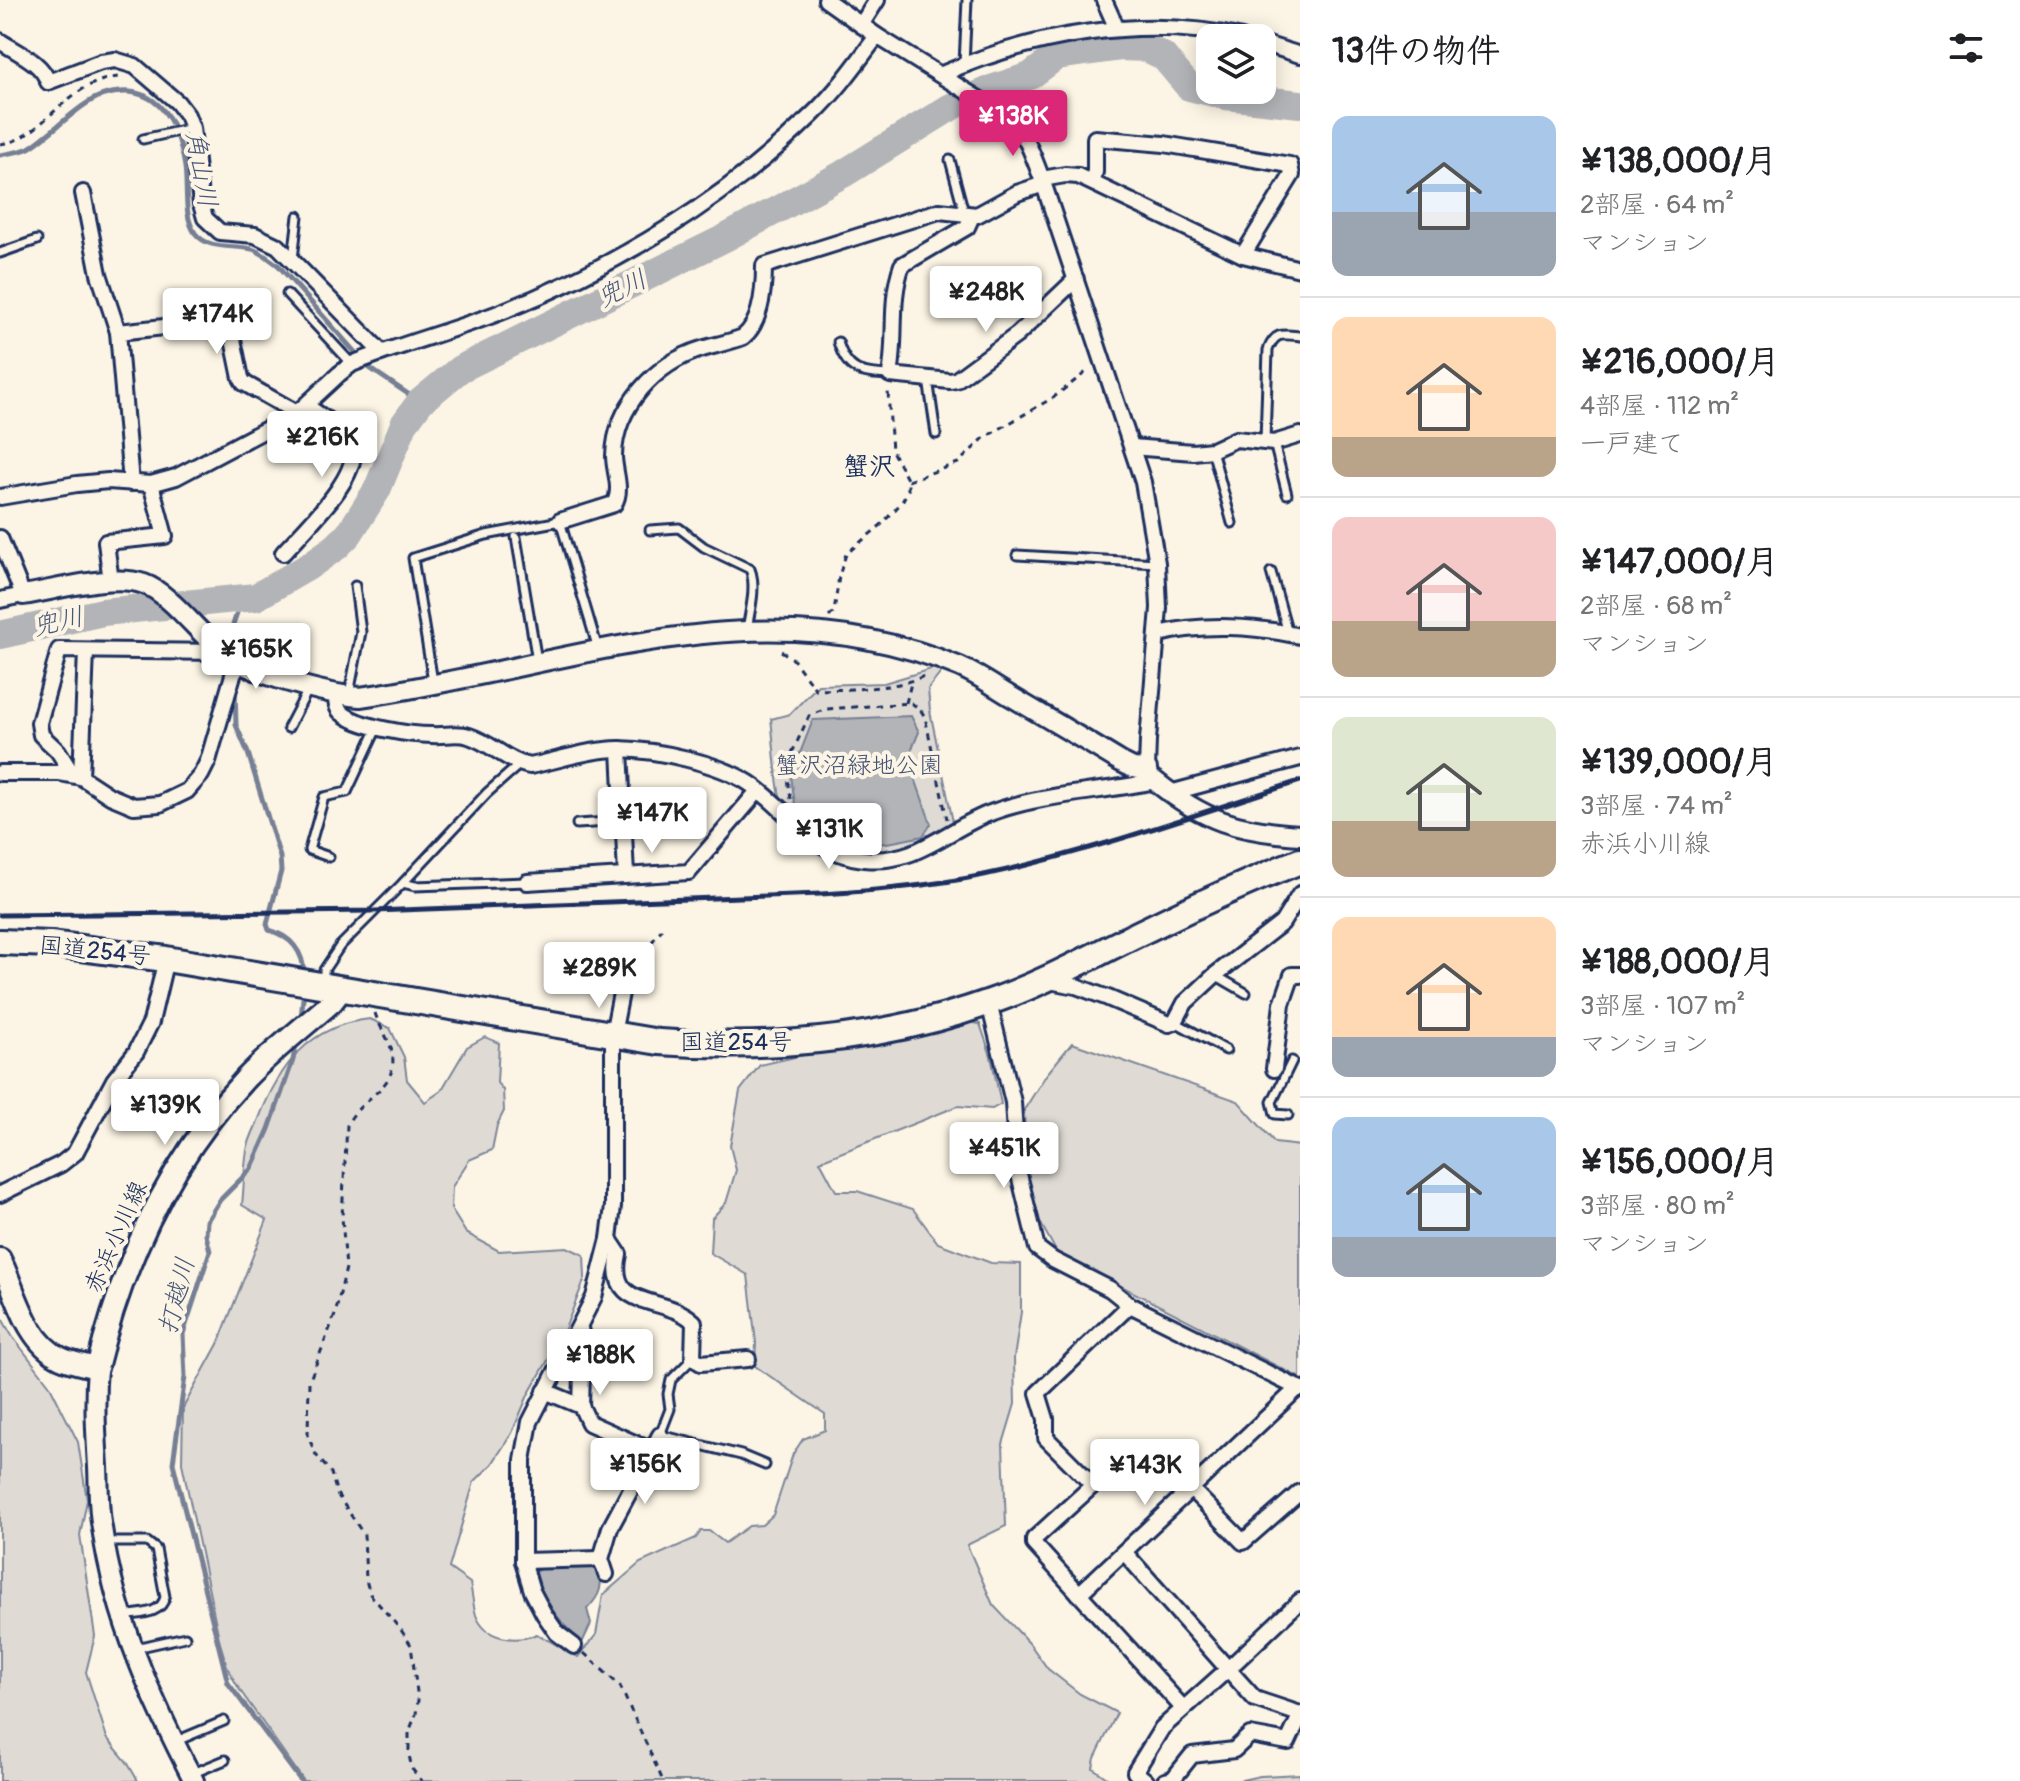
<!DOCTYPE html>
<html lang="ja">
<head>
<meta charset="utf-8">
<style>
  body { margin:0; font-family:Pangolin,"Klee One",sans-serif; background:#f2f2f2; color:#202124; height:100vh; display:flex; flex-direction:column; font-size:30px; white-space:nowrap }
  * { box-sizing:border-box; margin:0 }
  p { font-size:26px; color:#757577 }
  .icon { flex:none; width:44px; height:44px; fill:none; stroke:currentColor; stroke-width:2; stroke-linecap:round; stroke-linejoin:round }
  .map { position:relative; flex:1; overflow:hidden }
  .side { display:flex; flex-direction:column; background:#fff; width:720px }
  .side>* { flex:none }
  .buttons { position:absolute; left:1196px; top:24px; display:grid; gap:16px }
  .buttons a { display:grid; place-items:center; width:80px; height:80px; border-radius:16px; background:#fff; box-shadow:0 4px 20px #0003; font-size:40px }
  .price { position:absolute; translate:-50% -68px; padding:0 18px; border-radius:8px; background:#fff; color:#222; font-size:26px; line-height:52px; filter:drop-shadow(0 2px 4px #0008) }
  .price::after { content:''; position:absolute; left:50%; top:48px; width:24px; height:18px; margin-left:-12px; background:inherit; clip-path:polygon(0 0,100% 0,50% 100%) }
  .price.selected { background:#db2777; color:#fff }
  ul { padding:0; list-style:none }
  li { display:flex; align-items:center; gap:24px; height:200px; padding:0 32px }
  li+li { border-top:2px solid #e0e0e0 }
  li span { display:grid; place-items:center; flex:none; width:224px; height:160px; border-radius:16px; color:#555 }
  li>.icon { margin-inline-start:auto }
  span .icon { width:96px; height:96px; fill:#fffc; stroke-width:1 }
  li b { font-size:34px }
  h2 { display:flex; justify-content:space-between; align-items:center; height:96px; padding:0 32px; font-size:34px }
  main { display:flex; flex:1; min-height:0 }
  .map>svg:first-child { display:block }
  .green { fill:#dfdbd4; stroke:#7d8599; stroke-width:2 }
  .water { fill:#b2b4b8; stroke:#767f94; stroke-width:2 }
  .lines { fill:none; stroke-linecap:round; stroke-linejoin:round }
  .stream { stroke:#767f94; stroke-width:5 }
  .river { stroke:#b2b4b8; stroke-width:28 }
  .service-casing { stroke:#1b2f5e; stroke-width:13 }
  .minor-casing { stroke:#1b2f5e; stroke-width:20 }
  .tertiary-casing { stroke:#1b2f5e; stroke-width:24 }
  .secondary-casing { stroke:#1b2f5e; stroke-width:26 }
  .trunk-casing { stroke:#1b2f5e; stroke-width:30 }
  .path { stroke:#1b2f5e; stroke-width:3; stroke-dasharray:6 6; stroke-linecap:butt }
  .service { stroke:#fcf5e5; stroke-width:7 }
  .minor { stroke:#fcf5e5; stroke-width:14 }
  .tertiary { stroke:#fcf5e5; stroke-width:18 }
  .secondary { stroke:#fcf5e5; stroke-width:20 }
  .trunk { stroke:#fcf5e5; stroke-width:24 }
  .rail { stroke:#1b2f5e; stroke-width:5 }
  .labels { text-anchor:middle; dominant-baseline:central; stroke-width:8; stroke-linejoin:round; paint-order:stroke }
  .park-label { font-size:24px; fill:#425176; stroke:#fcf5e5 }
  .street-label { font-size:24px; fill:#1b2f5e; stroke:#fcf5e5 }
  .water-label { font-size:26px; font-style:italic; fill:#485779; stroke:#fcf5e5 }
  .neighbourhood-label { font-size:26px; font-weight:bold; fill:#1b2f5e; stroke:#fcf5e5 }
</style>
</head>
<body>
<main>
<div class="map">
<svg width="1300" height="1781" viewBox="0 0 1300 1781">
  <rect width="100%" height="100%" fill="#fcf5e5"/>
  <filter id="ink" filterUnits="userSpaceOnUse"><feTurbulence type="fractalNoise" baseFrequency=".0125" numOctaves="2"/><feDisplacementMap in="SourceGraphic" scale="16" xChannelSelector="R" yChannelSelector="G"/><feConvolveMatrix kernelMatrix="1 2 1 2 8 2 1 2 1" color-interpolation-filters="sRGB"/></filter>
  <g filter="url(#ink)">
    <g class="green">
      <path d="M 938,667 L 943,670 L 928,689 L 930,711 L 954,827 C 905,858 845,866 802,822 C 795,815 784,807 781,799 C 775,781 774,739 771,719 L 790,714 L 818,685 L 884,683 Z"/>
      <path d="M 370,1019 L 390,1028 L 404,1057 L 407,1080 L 425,1102 L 441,1091 L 467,1047 L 485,1037 L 499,1043 L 497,1083 L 503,1090 L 504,1111 L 497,1125 L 492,1150 L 469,1160 L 452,1187 L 451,1209 L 466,1233 L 499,1251 L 567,1247 L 584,1255 L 585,1278 L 562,1336 L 528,1395 L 512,1433 L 492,1464 L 474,1482 L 449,1568 L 470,1583 C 472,1593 473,1605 476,1615 C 485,1640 516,1643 537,1634 L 578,1657 L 596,1635 L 603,1595 L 640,1563 L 696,1538 L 701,1531 L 709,1531 L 725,1543 L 749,1526 L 762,1525 L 773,1515 L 793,1454 L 803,1439 L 825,1430 L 825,1414 L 755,1366 L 756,1343 L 748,1275 L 710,1253 L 712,1218 L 726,1203 L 736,1170 L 730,1146 L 740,1091 L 760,1065 L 877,1038 L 933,1033 L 965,1022 L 980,1024 L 991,1056 L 1001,1104 L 992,1109 L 958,1106 L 820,1161 L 836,1191 L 857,1191 L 913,1209 L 938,1243 L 991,1263 L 1021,1264 L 1021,1312 L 1014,1358 L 1015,1404 L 1003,1444 L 1006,1526 L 967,1545 L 993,1605 L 1029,1643 L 1048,1669 L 1080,1694 L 1117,1713 L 1095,1758 L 1093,1768 L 1111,1781 L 304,1781 L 239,1689 L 228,1669 L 220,1643 L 182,1463 L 183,1408 L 218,1344 L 267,1220 L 242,1205 C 244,1187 244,1168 247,1150 C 249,1140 254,1130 258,1121 C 279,1066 309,1025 370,1019 Z"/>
      <path d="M 1072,1043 L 1238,1101 L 1275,1143 L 1300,1146 L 1300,1378 L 1057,1253 L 1040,1222 L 1026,1167 L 1024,1110 L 1046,1075 Z"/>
      <path d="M 0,1315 L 12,1336 L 49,1384 L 78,1442 L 87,1500 L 80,1535 L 95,1636 L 86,1672 L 107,1738 L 127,1762 L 138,1781 L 0,1781 Z"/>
      <path d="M 1300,1774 L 1300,1781 L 1237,1781 L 1260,1776 Z"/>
    </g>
    <g class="water">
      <path d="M 911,716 L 919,732 L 908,758 L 931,824 L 923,836 C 898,841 870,848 845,843 C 826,840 810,822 796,811 L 791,776 L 813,720 Z"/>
      <path d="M 597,1566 C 604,1585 601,1595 587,1609 L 591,1624 L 582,1643 C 560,1622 544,1603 535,1573 L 539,1569 Z"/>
    </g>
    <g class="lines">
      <g class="stream">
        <path d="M 0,155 C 9,153 21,152 29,148 C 51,135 81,101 104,95 C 157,80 178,122 185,167 C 188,188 183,215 195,233 C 209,251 233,244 252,249 C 261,252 270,259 278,265 L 368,367 L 420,402"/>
        <path d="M 236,654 L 233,625 L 241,600"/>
        <path d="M 235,688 L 236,725 L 248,753 L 280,857 L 281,871 L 267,924 L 269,930 C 290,936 304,951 304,975"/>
        <path d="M 301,1018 L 304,989"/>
        <path d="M 297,1040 L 293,1060 L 269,1129 L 251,1169 L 220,1200 L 207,1221 L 206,1235 L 210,1251 L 183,1334 L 185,1377 L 173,1463 L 228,1683 L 301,1781"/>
      </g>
      <path class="river" d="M 0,635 L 103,612 L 256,597 L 306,568 L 336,547 L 349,534 L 377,490 L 404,424 L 420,402 L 460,369 L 725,238 L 843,174 L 951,107 L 991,89 L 1030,76 L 1057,56 L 1122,47 L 1146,48 L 1163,56 L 1189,87 L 1225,96 L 1300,104"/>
      <defs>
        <g id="service">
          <path d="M 964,64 L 967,0"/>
          <path d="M 143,139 L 192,128"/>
          <path d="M 950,160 L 964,212"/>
          <path d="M 0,253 L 37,240"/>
          <path d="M 293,259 L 298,216"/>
          <path d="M 287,294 L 352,364"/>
          <path d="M 838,342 C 847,372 861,374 890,375"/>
          <path d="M 928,379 L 936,434"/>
          <path d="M 1265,441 L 1268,350 C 1275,332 1282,334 1300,336"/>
          <path d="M 1274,443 L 1287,494"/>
          <path d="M 1212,450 L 1232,523"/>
          <path d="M 650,530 L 679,528 L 704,547 L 750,569 C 757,586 750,611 747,629"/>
          <path d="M 516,537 L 537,661"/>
          <path d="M 1017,555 L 1157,563"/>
          <path d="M 1271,572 L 1288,633"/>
          <path d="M 433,682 L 413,558 L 486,535 L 560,521 L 598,649"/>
          <path d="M 349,694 L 361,632 L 355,586"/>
          <path d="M 288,728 L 309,688"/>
          <path d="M 577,824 L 624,821"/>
          <path d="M 329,857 L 309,850 L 324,797 L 347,792 L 377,728"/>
          <path d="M 403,883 L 415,886 L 527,882"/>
          <path d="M 1215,975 L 1246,993"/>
          <path d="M 324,983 L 324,970 L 340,946 L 403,883 L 487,793 L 520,764"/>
          <path d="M 1175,1022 L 1226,1050"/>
          <path d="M 1288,1115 L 1275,1114 L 1272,1102 L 1292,1061"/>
          <path d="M 693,1358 L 671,1380 L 668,1394 L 670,1409 L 660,1435 L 741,1455 L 765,1465"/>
          <path d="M 106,1542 L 147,1542 L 156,1549 L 165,1597 C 161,1615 139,1613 124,1616"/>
          <path d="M 136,1648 L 185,1637"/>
          <path d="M 174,1742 L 224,1721"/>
          <path d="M 191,1774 L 225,1760"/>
        </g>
        <g id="minor">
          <path d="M 1104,0 L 1117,29"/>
          <path d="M 861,25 L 877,0"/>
          <path d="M 0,41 C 16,52 42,62 48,82 L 101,62 L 115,60 L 135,66 L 177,102 L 187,115 L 192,128 L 201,204 L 205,218 L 220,232 L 255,235 L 278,246 L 381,352"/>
          <path d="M 1262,43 L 1300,55"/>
          <path d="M 940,75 C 1030,35 1144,14 1242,38"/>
          <path d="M 1042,179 L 1065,175 L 1078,176 L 1243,255 L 1300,269"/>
          <path d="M 1091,181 L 1095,172 L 1095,138 L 1164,144 L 1290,165 L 1292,175 L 1243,255"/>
          <path d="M 83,193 L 99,274 L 118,332 L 131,483"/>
          <path d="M 972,216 L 967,227 L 902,265 C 889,301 897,337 890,375 L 950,381 L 956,380 L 1017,335 L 1076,279"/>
          <path d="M 118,332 L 229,320 L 241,378 L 244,383 L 297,413"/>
          <path d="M 1132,447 L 1193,452 L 1212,450 L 1236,439 L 1274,443 L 1300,435"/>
          <path d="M 0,497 L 77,484 L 108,481 L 151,484 L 176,477 L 297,413 L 339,374 L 352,364 C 401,344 452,331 501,312 C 615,267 724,201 812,115 C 837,91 857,63 877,36"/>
          <path d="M 560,521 L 614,504 C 623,489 614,472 614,456 C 615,406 656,363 702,349 C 716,345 730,342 743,337 C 762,322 764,288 764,266 L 939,211 L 977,215 L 1017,193 L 1044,184"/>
          <path d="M 0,538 L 23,595 L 0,600"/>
          <path d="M 283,553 C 302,531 368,471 350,442 C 341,427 320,416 307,406"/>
          <path d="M 111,582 L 106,542 L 165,536 L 151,484"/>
          <path d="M 1159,634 C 1203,623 1256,626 1300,636"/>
          <path d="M 336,695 C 336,702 336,708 342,713 C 358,727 410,735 432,735 C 445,736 457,732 469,736 C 491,743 508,762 530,766 C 559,760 591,749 620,749 C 658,750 718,763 749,783 C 792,811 807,852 864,859 C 918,865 947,828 993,812 C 1042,794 1103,792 1155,781 L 1147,769 L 1148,740 L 1159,608 L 1157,563 L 1143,482 L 1042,179 C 1033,157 1027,133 1008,117 L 877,36 L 826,0"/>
          <path d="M 620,749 L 626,875"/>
          <path d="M 0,773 L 60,773 L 81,777 L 110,796 L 134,806 L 160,804 L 187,791 L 201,775 L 208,761 L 233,675 L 240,663"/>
          <path d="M 73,775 L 58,751 L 41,735 L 39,723 L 59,650 L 222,652"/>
          <path d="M 81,777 L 86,651"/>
          <path d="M 1170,793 L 1300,758"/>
          <path d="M 527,882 L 689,872 L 758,791"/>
          <path d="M 1044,980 L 1076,986 L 1108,998 L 1169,1024 L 1175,1022 L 1185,1003 L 1215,975 L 1282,923 L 1300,894"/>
          <path d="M 989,1003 L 1013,1102 L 1017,1166 L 1037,1248 L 1053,1260 L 1110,1289 L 1130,1305 L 1300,1389"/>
          <path d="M 1274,1069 L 1282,1004 L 1292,975 L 1300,975"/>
          <path d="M 0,1194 L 61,1164 L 75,1153 L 114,1080 L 136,1052 L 151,1022 L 166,959"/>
          <path d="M 609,1239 L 619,1254 C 606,1312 665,1294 694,1322 L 693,1358 L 701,1363 L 748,1359"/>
          <path d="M 1130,1305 L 1038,1393 L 1046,1419 L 1046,1438 L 1090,1482 L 1091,1487 L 1034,1539 L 1034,1544 L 1183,1708"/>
          <path d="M 580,1328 L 583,1343 L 581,1406 L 589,1423 L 650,1450"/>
          <path d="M 545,1391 L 581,1406"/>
          <path d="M 1192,1490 L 1243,1542 L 1300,1492"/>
          <path d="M 1124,1552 L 1228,1669 L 1300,1601"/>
          <path d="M 523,1561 L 601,1559"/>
          <path d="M 606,1574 L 601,1559 L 610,1528 L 660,1435"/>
          <path d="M 1079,1594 L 1298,1388"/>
          <path d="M 574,1646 L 557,1633 L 544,1614 L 532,1591 L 523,1561 L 523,1460 L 530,1422 L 594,1297 L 609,1239 L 613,1206 L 613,1034 L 621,993"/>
          <path d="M 1146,1781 L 1135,1772 L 1162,1728 L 1228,1669 L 1255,1699 L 1300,1714"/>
          <path d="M 1165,1781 L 1173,1779 L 1192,1755 L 1234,1750 L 1250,1735 L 1288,1742 L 1300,1716"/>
        </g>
        <g id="tertiary">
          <path d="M 23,595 C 56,590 113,573 144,584 C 170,593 200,635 222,652 C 250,674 324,694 360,697 C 564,668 757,582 960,667 C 978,675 995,687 1012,697 C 1049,719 1085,740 1121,762 L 1133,768 L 1147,769"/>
          <path d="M 1155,781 C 1204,821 1238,831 1300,835"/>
          <path d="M 97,1368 C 94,1402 96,1434 98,1467 C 99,1487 98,1508 102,1528 C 115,1619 152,1700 194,1781"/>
        </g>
        <path id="secondary" d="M 0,1259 C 16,1291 25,1341 61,1358 C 72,1363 85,1365 97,1368 C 123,1262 170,1159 246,1078 C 272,1051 304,1027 333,1001 L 343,988"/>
        <path id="trunk" d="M 0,942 L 50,944 L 166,959 L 659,1042 C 771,1050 883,1040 990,1002 C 1045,983 1097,953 1150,928 C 1199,904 1249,881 1300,861"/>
      </defs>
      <use href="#service" class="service-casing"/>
      <use href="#minor" class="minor-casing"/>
      <use href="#tertiary" class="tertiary-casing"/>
      <use href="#secondary" class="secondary-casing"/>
      <use href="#trunk" class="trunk-casing"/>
      <g class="path">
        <path d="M 0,144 C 43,140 63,83 118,77"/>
        <path d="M 908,481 L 958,463 L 984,438 L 1054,397 L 1090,369"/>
        <path d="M 829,617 L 834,612 L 839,576 L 846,554 L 881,525 L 902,502 L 908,490 L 908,481 L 892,451 L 888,391"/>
        <path d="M 781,651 L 792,658 L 816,690 C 854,689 894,690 929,674"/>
        <path d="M 906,703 L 911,683"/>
        <path d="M 791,799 L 786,766 L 809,716 L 826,709 L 911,703 L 920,709 L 925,717 L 947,819"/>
        <path d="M 626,982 L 634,965 L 662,929"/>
        <path d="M 375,1013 C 379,1026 387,1036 391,1048 C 402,1089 362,1094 347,1125 L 342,1217 L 346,1268 L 335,1315 L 309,1382 L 308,1436 L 316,1455 L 331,1473 L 337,1494 L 364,1535 L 366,1580 L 370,1594 L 401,1630 L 411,1645 L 418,1700 L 416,1714 L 409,1732 L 409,1755 L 412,1769 L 422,1781"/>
        <path d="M 584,1653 L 620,1686 L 663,1781"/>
      </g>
      <use href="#service" class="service"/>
      <use href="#minor" class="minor"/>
      <use href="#tertiary" class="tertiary"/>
      <use href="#secondary" class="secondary"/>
      <use href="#trunk" class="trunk"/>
      <path class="rail" d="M 0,915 L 374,911 L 821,894 C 875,891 930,886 984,875 C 1091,852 1196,814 1300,781"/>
    </g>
  </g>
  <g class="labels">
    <g class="park-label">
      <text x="859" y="765">蟹沢沼緑地公園</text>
    </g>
    <g class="street-label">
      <text transform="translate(95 951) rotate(6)">国道254号</text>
      <text x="736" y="1042">国道254号</text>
      <text transform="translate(116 1237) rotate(-66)">赤浜小川線</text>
    </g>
    <g class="water-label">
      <text transform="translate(201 169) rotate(80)">角山川</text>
      <text transform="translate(622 289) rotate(-26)">兜川</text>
      <text transform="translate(58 622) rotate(-13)">兜川</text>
      <text transform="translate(177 1296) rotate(-76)">打越川</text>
    </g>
    <g class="neighbourhood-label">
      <text x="869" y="467">蟹沢</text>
    </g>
  </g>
</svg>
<div class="buttons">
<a><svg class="icon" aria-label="layers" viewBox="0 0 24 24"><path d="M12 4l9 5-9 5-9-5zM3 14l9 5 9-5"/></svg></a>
</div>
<b class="price selected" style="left:1013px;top:158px">¥138K</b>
<b class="price" style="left:986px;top:334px">¥248K</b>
<b class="price" style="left:217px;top:356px">¥174K</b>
<b class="price" style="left:322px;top:479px">¥216K</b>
<b class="price" style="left:256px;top:691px">¥165K</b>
<b class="price" style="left:652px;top:855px">¥147K</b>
<b class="price" style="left:829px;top:871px">¥131K</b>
<b class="price" style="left:599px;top:1010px">¥289K</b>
<b class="price" style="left:165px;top:1147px">¥139K</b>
<b class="price" style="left:1004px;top:1190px">¥451K</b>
<b class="price" style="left:600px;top:1397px">¥188K</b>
<b class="price" style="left:645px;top:1506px">¥156K</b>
<b class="price" style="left:1145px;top:1507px">¥143K</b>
</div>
<section class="side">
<h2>13件の物件<svg class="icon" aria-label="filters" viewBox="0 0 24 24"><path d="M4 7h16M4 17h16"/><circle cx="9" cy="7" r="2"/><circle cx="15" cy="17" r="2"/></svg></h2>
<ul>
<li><span style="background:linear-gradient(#a9c7e8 60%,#9aa5b1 0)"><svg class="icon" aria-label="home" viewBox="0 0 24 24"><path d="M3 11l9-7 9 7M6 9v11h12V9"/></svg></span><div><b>¥138,000/月</b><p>2部屋 · 64 m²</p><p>マンション</p></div></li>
<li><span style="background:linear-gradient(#ffd9b3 75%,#b9a48a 0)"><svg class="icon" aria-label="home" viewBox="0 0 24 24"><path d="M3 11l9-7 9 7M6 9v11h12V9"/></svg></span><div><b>¥216,000/月</b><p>4部屋 · 112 m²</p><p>一戸建て</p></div></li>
<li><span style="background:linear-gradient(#f6c9c9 65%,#b9a48a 0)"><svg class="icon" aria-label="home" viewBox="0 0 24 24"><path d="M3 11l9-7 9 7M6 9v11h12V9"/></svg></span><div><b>¥147,000/月</b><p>2部屋 · 68 m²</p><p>マンション</p></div></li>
<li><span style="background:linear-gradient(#dfe7d0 65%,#b9a48a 0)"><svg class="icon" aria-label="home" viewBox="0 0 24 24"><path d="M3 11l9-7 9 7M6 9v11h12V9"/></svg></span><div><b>¥139,000/月</b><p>3部屋 · 74 m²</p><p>赤浜小川線</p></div></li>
<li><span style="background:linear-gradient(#ffd9b3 75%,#9aa5b1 0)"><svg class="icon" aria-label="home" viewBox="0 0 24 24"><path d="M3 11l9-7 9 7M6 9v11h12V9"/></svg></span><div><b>¥188,000/月</b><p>3部屋 · 107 m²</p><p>マンション</p></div></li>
<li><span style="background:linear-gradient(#a9c7e8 75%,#9aa5b1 0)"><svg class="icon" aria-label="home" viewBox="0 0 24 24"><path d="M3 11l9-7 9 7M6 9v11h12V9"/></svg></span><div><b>¥156,000/月</b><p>3部屋 · 80 m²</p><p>マンション</p></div></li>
</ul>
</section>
</main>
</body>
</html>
